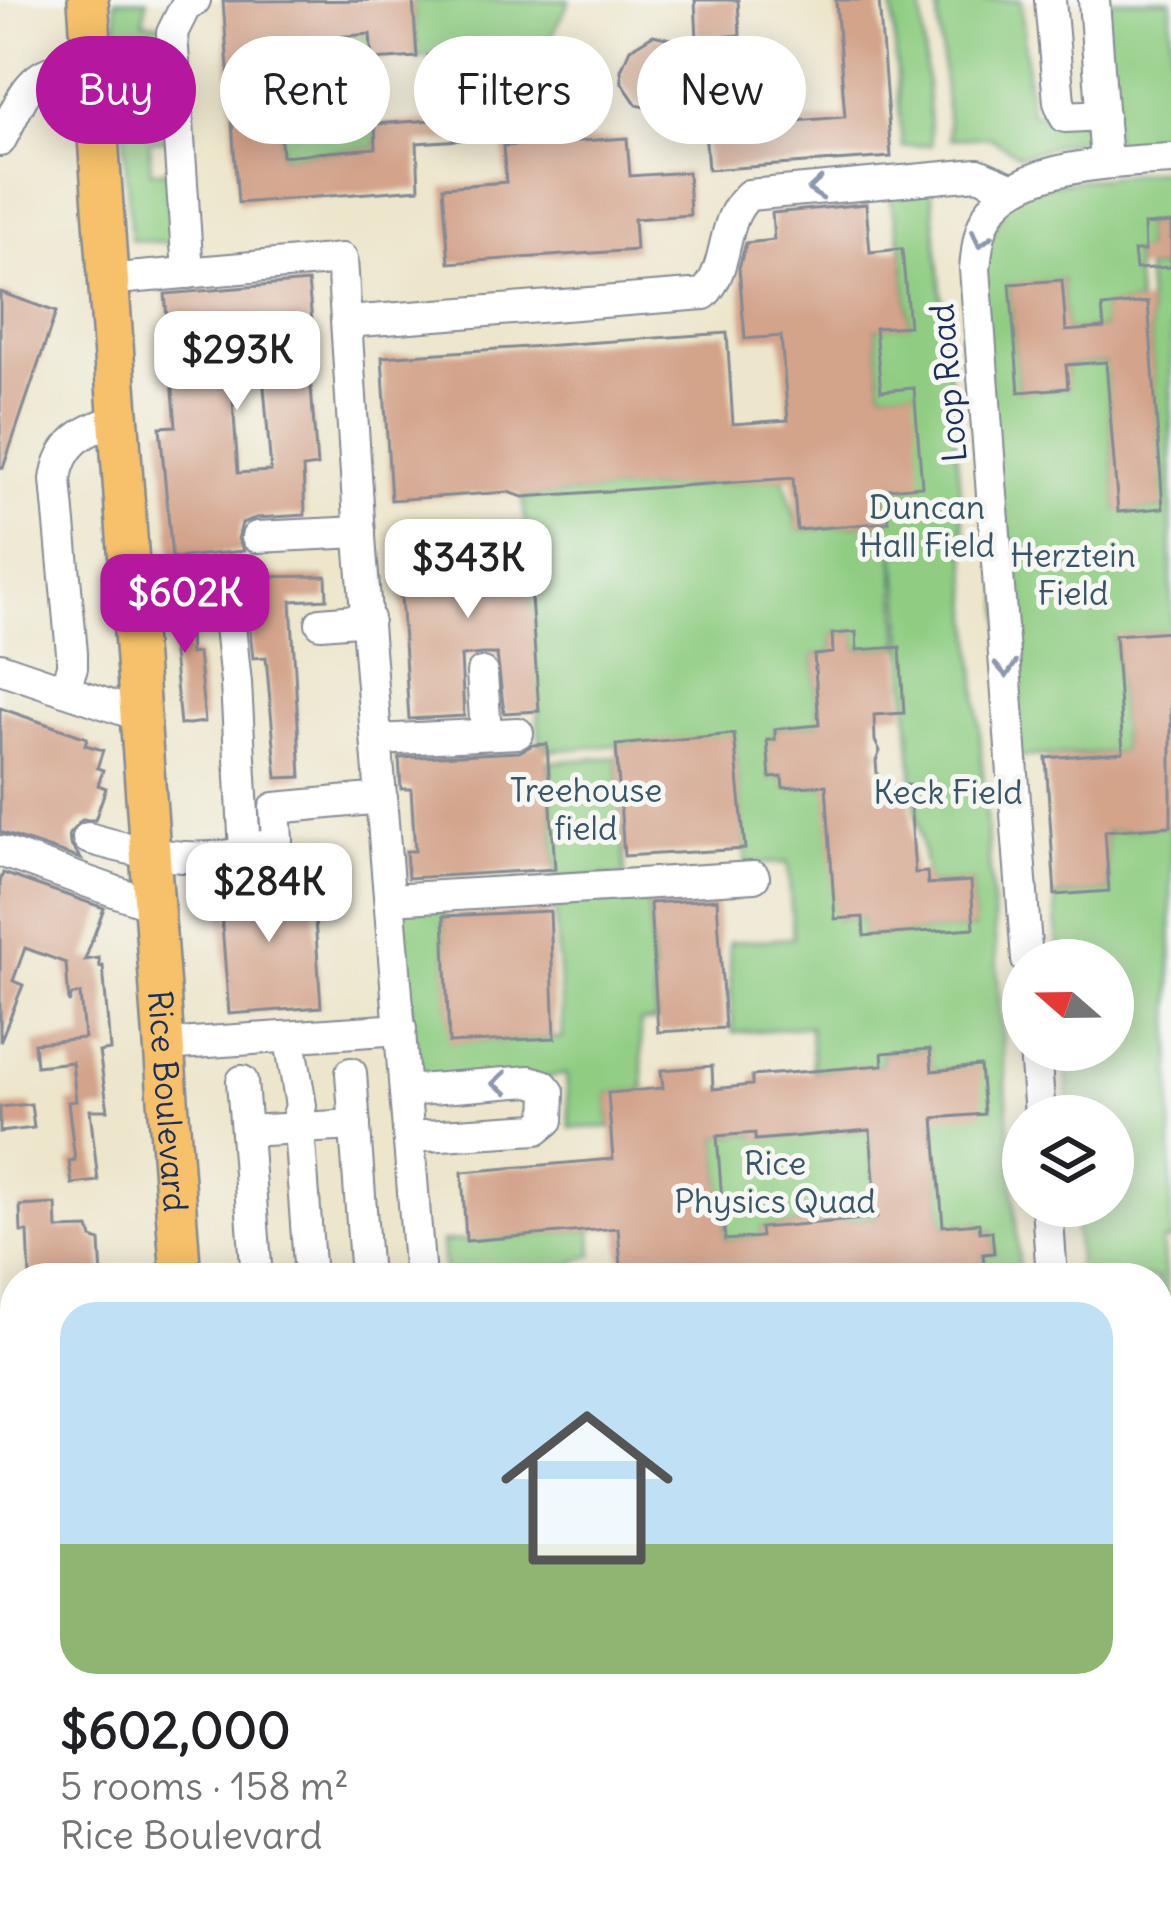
<!DOCTYPE html>
<html lang="en">
<head>
<meta charset="utf-8">
<style>
  body { margin:0; font-family:Delius,sans-serif; background:#f2f2f2; color:#202124; height:100vh; display:flex; flex-direction:column; font-size:45px; white-space:nowrap }
  * { box-sizing:border-box; margin:0 }
  p { font-size:39px; color:#757577 }
  .icon { flex:none; width:66px; height:66px; fill:none; stroke:currentColor; stroke-width:2; stroke-linecap:round; stroke-linejoin:round }
  .map { position:relative; flex:1; overflow:hidden }
  .drawer { position:absolute; left:0px; top:1263px; width:1173px; height:663px; display:flex; flex-direction:column; background:#fff; border-radius:48px 48px 0 0; box-shadow:0 6px 30px #0003 }
  .drawer>* { flex:none }
  .guide { position:absolute; left:36px; top:36px; width:1101px; height:108px; display:flex; gap:24px }
  .needle { width:78px; rotate:290deg }
  .tools { position:absolute; left:1002px; top:939px; display:grid; gap:24px }
  .tools a { display:grid; place-items:center; width:132px; height:132px; border-radius:50%; background:#fff; box-shadow:0 6px 30px #0003; font-size:60px }
  .price { position:absolute; translate:-50% -102px; padding:0 27px; border-radius:24px; background:#fff; color:#222; font-size:39px; line-height:78px; filter:drop-shadow(0 3px 6px #0008) }
  .price::after { content:''; position:absolute; left:50%; top:72px; width:36px; height:27px; margin-left:-18px; background:inherit; clip-path:polygon(0 0,100% 0,50% 100%) }
  .price.current { background:#b5179e; color:#fff }
  ul { padding:0; list-style:none }
  li { display:grid; align-content:center; gap:24px; height:636px; padding:0 60px }
  li span { display:grid; place-items:center; height:372px; border-radius:36px; color:#555 }
  li>.icon { margin-inline-start:auto }
  span .icon { width:216px; height:216px; fill:#fffc; stroke-width:1 }
  li b { font-size:51px }
  .pill { padding:0 42px; border-radius:54px; background:#fff; box-shadow:0 6px 30px #0003; font-size:42px; line-height:108px }
  .pill.current { background:#b5179e; color:#fff }
  .map>svg:first-child { display:block }
  .green { fill:#90cd83; stroke:#567e70; stroke-width:3; fill-rule:evenodd }
  .building { fill:#d3a38a; fill-rule:evenodd }
  .lines { fill:none; stroke-linecap:round; stroke-linejoin:round }
  .minor-casing { stroke:#848a95; stroke-width:34 }
  .major-casing { stroke:#848a95; stroke-width:44 }
  .minor { stroke:#fff; stroke-width:30 }
  .major { stroke:#f6c16b; stroke-width:39 }
  .oneway { stroke:#8d97ae }
  .labels { text-anchor:middle; dominant-baseline:central; stroke-width:10; stroke-linejoin:round; paint-order:stroke }
  .street-label { font-size:33px; fill:#1b2f5e; stroke:#f6f6f2 }
  .park-label { font-size:33px; fill:#385667; stroke:#f6f6f2 }
</style>
</head>
<body>
<div class="map">
<svg width="1171" height="1924" viewBox="0 0 1171 1924">
  <rect width="100%" height="100%" fill="#f6f6f2"/>
  <filter id="ink" filterUnits="userSpaceOnUse"><feTurbulence type="fractalNoise" baseFrequency=".00833" numOctaves="2"/><feDisplacementMap in="SourceGraphic" scale="24" xChannelSelector="R" yChannelSelector="G"/><feConvolveMatrix kernelMatrix="1 2 1 2 8 2 1 2 1" color-interpolation-filters="sRGB"/></filter>
  <filter id="wash" filterUnits="userSpaceOnUse"><feTurbulence type="fractalNoise" baseFrequency=".004" numOctaves="4" result="noise"/><feDisplacementMap in="SourceGraphic" scale="48" xChannelSelector="R" yChannelSelector="G"/><feGaussianBlur stdDeviation="2.7" result="paint"/><feColorMatrix in="noise" values="0 0 0 0 0 0 0 0 0 0 0 0 0 0 0 0 0 1.4 0 .05"/><feComposite in="paint" operator="in"/></filter>
  <g filter="url(#wash)">
    <rect width="100%" height="100%" fill="#ede6cc"/>
    <g class="green">
      <path d="M 115,0 L 147,0 L 143,22 L 166,25 L 164,51 L 147,53 L 149,85 L 165,84 L 169,140 L 149,142 L 151,172 L 167,171 L 173,244 L 131,240 Z"/>
      <path d="M 413,0 L 570,0 L 519,101 L 487,103 L 483,51 L 417,57 Z"/>
      <path d="M 892,0 L 921,0 L 931,145 L 902,147 Z"/>
      <path d="M 937,0 L 1021,0 L 1030,113 L 1086,114 L 1086,137 L 1020,156 L 990,137 L 949,139 Z"/>
      <path d="M 1102,0 L 1171,0 L 1171,149 L 1115,154 Z"/>
      <path d="M 370,34 L 376,148 L 282,156 L 274,42 Z"/>
      <path d="M 1171,169 L 1171,223 L 1144,225 L 1145,251 L 1134,252 L 1138,303 L 1103,307 L 1104,328 L 1066,331 L 1062,280 L 1010,285 L 1019,391 L 1067,388 L 1066,365 L 1106,362 L 1118,511 L 1162,508 L 1146,269 L 1171,267 L 1171,631 L 1115,636 L 1123,752 L 1013,757 L 975,269 L 1013,189 Z"/>
      <path d="M 931,186 L 969,586 L 1020,1278 L 947,1278 L 946,1267 L 983,1264 L 983,1254 L 994,1253 L 992,1231 L 980,1232 L 979,1223 L 943,1226 L 934,1118 L 980,1067 L 932,1071 L 929,1049 L 882,1053 L 883,1065 L 813,1071 L 810,1026 L 733,1033 L 729,942 L 793,938 L 788,863 L 746,864 L 734,735 L 548,751 L 547,744 L 540,744 L 523,497 L 784,478 L 798,530 L 889,522 L 886,489 L 914,389 L 881,391 L 875,328 L 909,325 L 902,249 L 889,191 ZM 893,545 L 900,590 L 914,796 L 928,884 L 971,881 L 974,928 L 865,936 L 863,917 L 836,919 L 827,785 L 784,788 L 782,777 L 770,778 L 768,740 L 775,740 L 775,729 L 819,725 L 814,655 L 833,653 L 832,634 L 855,632 L 857,650 L 900,647 Z"/>
      <path d="M 617,757 L 625,875 L 556,879 L 549,762 Z"/>
      <path d="M 1171,826 L 1171,1240 L 1162,1241 L 1167,1298 L 1158,1299 L 1158,1278 L 1079,1278 L 1074,1206 L 1113,1206 L 1113,1116 L 1069,1116 L 1065,1050 L 1113,1050 L 1113,960 L 1059,960 L 1055,896 L 1109,891 L 1105,831 Z"/>
      <path d="M 624,884 L 648,904 L 656,1021 L 640,1022 L 644,1090 L 608,1093 L 610,1127 L 570,1128 L 566,1074 L 530,1081 L 405,1091 L 390,899 L 443,896 L 450,1042 L 563,1038 L 554,889 Z"/>
      <path d="M 870,1130 L 877,1218 L 761,1228 L 761,1237 L 725,1240 L 717,1136 L 755,1133 L 755,1139 Z"/>
      <path d="M 592,1230 L 593,1255 L 573,1262 L 573,1278 L 445,1278 L 442,1242 Z"/>
      <path d="M 505,1911 L 782,1911 L 783,1924 L 506,1924 Z"/>
    </g>
    <g id="blocks">
      <g class="building">
        <path d="M 413,0 L 417,57 L 372,60 L 370,34 L 274,42 L 282,156 L 376,148 L 375,124 L 432,120 L 428,55 L 484,50 L 490,138 L 417,143 L 419,189 L 238,203 L 223,1 Z"/>
        <path d="M 695,0 L 738,0 L 740,35 L 697,39 Z"/>
        <path d="M 836,0 L 879,0 L 891,157 L 708,170 L 703,103 L 745,100 L 747,125 L 845,117 Z"/>
        <path d="M 653,35 L 692,44 L 698,71 L 696,92 L 680,107 L 664,112 L 637,105 L 622,83 L 621,70 L 630,49 Z"/>
        <path d="M 627,138 L 630,176 L 688,172 L 690,215 L 634,219 L 636,250 L 449,263 L 443,187 L 506,182 L 503,146 Z"/>
        <path d="M 866,204 L 870,252 L 902,249 L 909,326 L 875,328 L 881,391 L 914,388 L 922,486 L 886,489 L 889,522 L 797,530 L 793,478 L 523,497 L 508,492 L 391,500 L 382,357 L 727,333 L 733,424 L 788,420 L 781,336 L 745,339 L 739,268 L 746,243 L 774,240 L 772,213 Z"/>
        <path d="M 1171,223 L 1171,267 L 1136,269 L 1134,251 L 1145,251 L 1144,225 Z"/>
        <path d="M 1062,280 L 1066,331 L 1104,328 L 1102,307 L 1148,302 L 1163,508 L 1118,512 L 1106,362 L 1066,365 L 1068,388 L 1019,392 L 1010,284 Z"/>
        <path d="M 308,282 L 312,321 L 306,322 L 317,466 L 303,468 L 305,515 L 256,518 L 242,523 L 238,539 L 244,551 L 172,558 L 160,427 L 176,426 L 165,294 ZM 259,326 L 271,471 L 238,473 L 228,328 Z"/>
        <path d="M 0,292 L 56,312 L 3,468 L 0,467 Z"/>
        <path d="M 526,526 L 539,711 L 504,713 L 497,654 L 482,654 L 461,656 L 464,716 L 409,719 L 398,549 L 484,543 L 484,529 Z"/>
        <path d="M 326,576 L 327,599 L 291,601 L 301,777 L 277,778 L 266,657 L 253,658 L 246,595 L 237,577 Z"/>
        <path d="M 187,580 L 190,654 L 198,653 L 205,722 L 180,725 L 166,581 Z"/>
        <path d="M 1171,631 L 1171,826 L 1105,831 L 1109,891 L 1055,895 L 1046,758 L 1123,752 L 1115,635 Z"/>
        <path d="M 856,632 L 857,650 L 900,647 L 904,713 L 874,715 L 875,741 L 880,751 L 876,761 L 878,787 L 909,785 L 915,873 L 927,872 L 928,884 L 971,881 L 974,928 L 864,936 L 863,917 L 835,919 L 826,785 L 783,788 L 782,777 L 770,778 L 767,740 L 775,740 L 775,729 L 819,725 L 814,655 L 833,653 L 832,634 Z"/>
        <path d="M 0,708 L 87,738 L 85,745 L 103,750 L 97,768 L 103,770 L 98,785 L 106,788 L 95,820 L 82,820 L 69,834 L 70,844 L 81,859 L 0,832 Z"/>
        <path d="M 734,734 L 745,849 L 624,856 L 616,745 Z"/>
        <path d="M 547,744 L 555,869 L 408,878 L 406,851 L 415,851 L 411,789 L 401,789 L 399,758 L 519,752 L 533,745 Z"/>
        <path d="M 284,869 L 285,892 L 313,890 L 321,1007 L 229,1014 L 219,887 L 237,886 L 237,874 Z"/>
        <path d="M 3,873 L 104,908 L 85,960 L 99,958 L 100,967 L 103,966 L 110,1050 L 99,1052 L 108,1110 L 90,1110 L 98,1181 L 72,1184 L 69,1161 L 75,1160 L 68,1102 L 76,1101 L 72,1062 L 36,1066 L 34,1043 L 84,1038 L 80,994 L 72,995 L 69,1003 L 66,963 L 25,948 L 13,981 L 23,985 L 0,1042 L 0,882 Z"/>
        <path d="M 717,899 L 725,1028 L 658,1032 L 650,903 Z"/>
        <path d="M 550,911 L 555,1038 L 449,1043 L 444,916 Z"/>
        <path d="M 930,1049 L 932,1071 L 980,1066 L 984,1114 L 934,1118 L 943,1226 L 979,1223 L 980,1232 L 992,1231 L 994,1253 L 983,1254 L 984,1264 L 946,1267 L 947,1278 L 622,1278 L 618,1228 L 466,1241 L 462,1172 L 613,1159 L 608,1093 L 663,1088 L 661,1070 L 712,1066 L 713,1089 L 752,1085 L 752,1076 L 883,1065 L 882,1053 ZM 870,1130 L 877,1218 L 760,1228 L 761,1237 L 725,1240 L 717,1136 L 755,1133 L 755,1140 Z"/>
        <path d="M 31,1104 L 34,1128 L 0,1132 L 0,1107 Z"/>
        <path d="M 56,1204 L 57,1229 L 89,1228 L 92,1238 L 100,1241 L 102,1278 L 30,1278 L 28,1232 L 21,1232 L 20,1206 Z"/>
      </g>
    </g>
  </g>
  <g filter="url(#ink)">
    <use href="#blocks" fill-opacity="0" stroke="#848a95" stroke-width="3"/>
    <g class="lines">
      <defs>
        <g id="minor">
          <path d="M 1050,0 L 1059,102 L 1065,117 L 1103,115"/>
          <path d="M 1094,0 L 1106,163"/>
          <path d="M 0,141 C 29,87 25,71 91,62"/>
          <path d="M 188,273 L 172,33 L 185,7 L 195,0"/>
          <path d="M 106,280 L 342,259 L 361,551 L 420,1278"/>
          <path d="M 347,322 L 704,294 C 731,266 719,221 749,195 L 978,174 L 1013,189"/>
          <path d="M 257,537 L 360,532"/>
          <path d="M 227,597 L 236,683 L 245,852"/>
          <path d="M 321,623 L 368,619"/>
          <path d="M 0,668 L 138,715"/>
          <path d="M 482,673 L 486,734"/>
          <path d="M 64,690 L 72,667 L 72,653 L 56,480 C 60,444 84,429 116,421"/>
          <path d="M 377,740 L 518,733"/>
          <path d="M 88,838 C 149,856 219,870 277,840 L 275,808 L 382,798"/>
          <path d="M 0,851 L 151,904"/>
          <path d="M 390,899 L 754,877"/>
          <path d="M 1027,960 L 975,269 C 977,248 979,225 993,207 C 1028,163 1120,162 1171,159"/>
          <path d="M 290,1039 L 301,1106 L 298,1115 L 310,1278"/>
          <path d="M 163,1045 L 401,1029"/>
          <path d="M 1035,1050 L 1040,1116"/>
          <path d="M 351,1073 L 366,1278"/>
          <path d="M 242,1081 L 257,1278"/>
          <path d="M 405,1091 L 530,1081 L 543,1085 L 549,1092 L 548,1120 L 537,1129 L 409,1137"/>
          <path d="M 246,1131 L 355,1125"/>
          <path d="M 1047,1206 L 1052,1278"/>
          <path d="M 4,1492 L 15,1729"/>
          <path d="M 1158,1694 L 1171,1682"/>
          <path d="M 1158,1715 L 1171,1715"/>
          <path d="M 0,1796 L 15,1795"/>
          <path d="M 27,1911 L 28,1924"/>
          <path d="M 296,1911 L 297,1924"/>
          <path d="M 352,1911 L 353,1924"/>
          <path d="M 409,1911 L 410,1924"/>
          <path d="M 470,1911 L 471,1924"/>
          <path d="M 791,1911 L 792,1924"/>
          <path d="M 1106,1911 L 1107,1924"/>
        </g>
        <g id="major">
          <path id="s1" d="M 88,0 L 181,1278"/>
          <path d="M 226,1911 L 227,1924"/>
        </g>
      </defs>
      <use href="#minor" class="minor-casing"/>
      <use href="#major" class="major-casing"/>
      <use href="#minor" class="minor"/>
      <use href="#major" class="major"/>
    </g>
    <defs><path id="oneway-chevron" d="M-2-3.5L2.5 0L-2 3.5" fill="none" stroke-width="1.6" stroke-linecap="round" stroke-linejoin="round" transform="scale(3)"/></defs>
    <g class="oneway">
      <use href="#oneway-chevron" transform="translate(816 189) rotate(175)"/>
      <use href="#oneway-chevron" transform="translate(981 239) rotate(105)"/>
      <use href="#oneway-chevron" transform="translate(1006 669) rotate(86)"/>
      <use href="#oneway-chevron" transform="translate(500 1083) rotate(176)"/>
    </g>
  </g>
  <g class="labels">
    <g class="street-label">
      <text transform="translate(948 383) rotate(-95)">Loop Road</text>
      <text stroke="none"><textPath href="#s1" startOffset="1104">Rice Boulevard</textPath></text>
    </g>
    <g class="park-label">
      <text x="927" y="507">Duncan<tspan x="927" dy="38">Hall Field</tspan></text>
      <text x="1073" y="555">Herztein<tspan x="1073" dy="38">Field</tspan></text>
      <text x="586" y="790">Treehouse<tspan x="586" dy="38">field</tspan></text>
      <text x="948" y="792">Keck Field</text>
      <text x="775" y="1163">Rice<tspan x="775" dy="38">Physics Quad</tspan></text>
    </g>
  </g>
</svg>
<div class="tools">
<a><svg class="needle" viewBox="-14 -14 28 28"><path d="M0-13l5 13h-10z" fill="#e53935"/><path d="M0 13l5-13h-10z" fill="#757577"/></svg></a>
<a><svg class="icon" aria-label="layers" viewBox="0 0 24 24"><path d="M12 4l9 5-9 5-9-5zM3 14l9 5 9-5"/></svg></a>
</div>
<b class="price" style="left:237px;top:413px">$293K</b>
<b class="price" style="left:468px;top:621px">$343K</b>
<b class="price current" style="left:185px;top:656px">$602K</b>
<b class="price" style="left:269px;top:945px">$284K</b>
<div class="guide">
<a class="pill current">Buy</a>
<a class="pill">Rent</a>
<a class="pill">Filters</a>
<a class="pill">New</a>
</div>
<section class="drawer">
<ul>
<li><span style="background:linear-gradient(#bfe0f5 65%,#8fb573 0)"><svg class="icon" aria-label="home" viewBox="0 0 24 24"><path d="M3 11l9-7 9 7M6 9v11h12V9"/></svg></span><div><b>$602,000</b><p>5 rooms · 158 m²</p><p>Rice Boulevard</p></div></li>
</ul>
</section>
</div>
</body>
</html>
